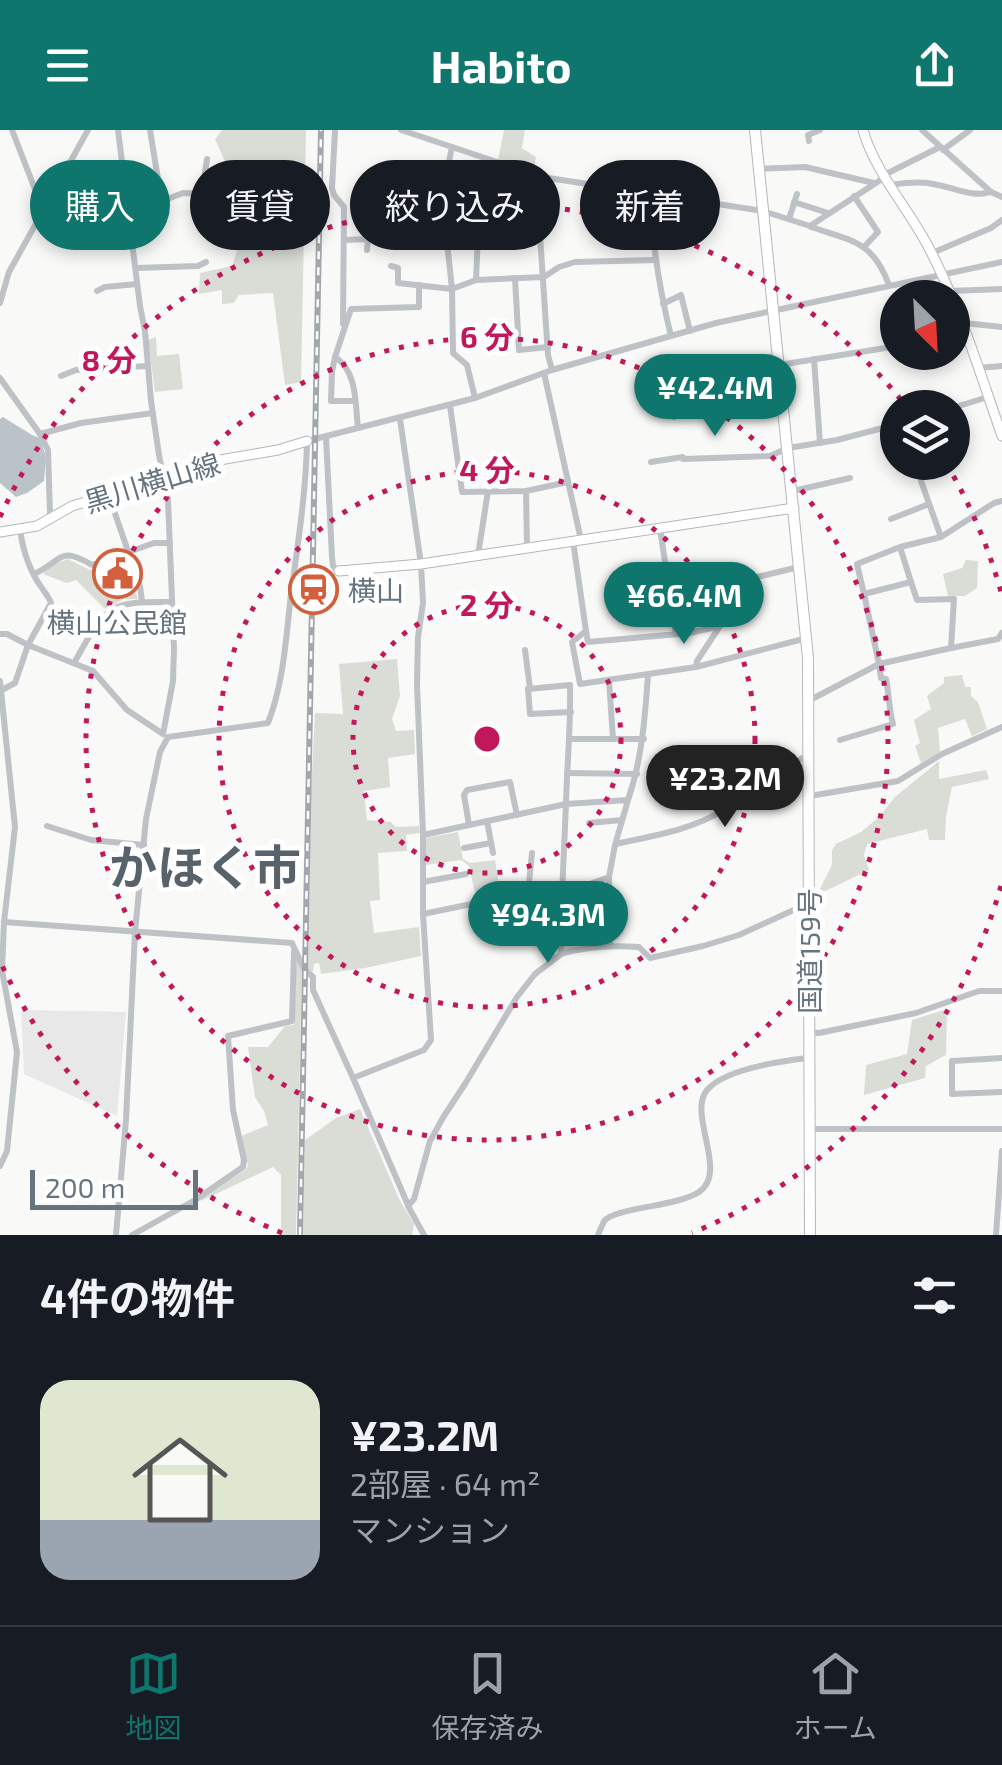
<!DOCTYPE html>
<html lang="ja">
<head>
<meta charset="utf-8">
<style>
  body { margin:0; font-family:"Exo 2","Noto Sans JP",sans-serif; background:#242831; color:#f1f3f6; height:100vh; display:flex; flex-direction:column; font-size:38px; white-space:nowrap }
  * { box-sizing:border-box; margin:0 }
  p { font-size:32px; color:#9ea1a6 }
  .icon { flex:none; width:55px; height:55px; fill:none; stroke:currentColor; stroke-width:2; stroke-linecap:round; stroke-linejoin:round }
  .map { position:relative; height:1105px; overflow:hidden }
  .details { display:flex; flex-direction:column; background:#171b24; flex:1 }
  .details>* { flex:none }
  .hud { position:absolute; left:30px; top:30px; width:942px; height:90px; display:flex; gap:20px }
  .needle { width:65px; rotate:156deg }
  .tools { position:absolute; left:880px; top:150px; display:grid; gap:20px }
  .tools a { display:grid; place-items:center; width:90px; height:90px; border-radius:50%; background:#171b24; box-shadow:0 5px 15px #0003; font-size:50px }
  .scale { position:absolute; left:30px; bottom:25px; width:168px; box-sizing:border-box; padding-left:10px; border:5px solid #66747f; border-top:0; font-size:28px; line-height:35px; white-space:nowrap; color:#66747f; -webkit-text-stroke:8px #fff; paint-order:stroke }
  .price { position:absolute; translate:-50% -85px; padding:0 22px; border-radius:35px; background:#0f766e; color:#fff; font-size:32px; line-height:65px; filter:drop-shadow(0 2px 5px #0008) }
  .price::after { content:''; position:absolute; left:50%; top:60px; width:30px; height:22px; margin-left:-15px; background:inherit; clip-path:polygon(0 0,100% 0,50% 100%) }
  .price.current { background:#222; color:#fff }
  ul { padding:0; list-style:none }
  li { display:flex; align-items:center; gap:30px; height:250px; padding:0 40px }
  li+li { border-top:2px solid #363941 }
  li span { display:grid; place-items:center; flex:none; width:280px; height:200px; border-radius:30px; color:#555 }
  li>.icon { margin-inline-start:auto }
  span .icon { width:120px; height:120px; fill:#fffc; stroke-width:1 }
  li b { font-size:42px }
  h2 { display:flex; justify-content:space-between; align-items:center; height:120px; padding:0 40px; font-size:42px }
  .chip { padding:0 35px; border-radius:45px; background:#171b24; box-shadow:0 5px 15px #0003; font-size:35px; line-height:90px }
  .chip.current { background:#0f766e; color:#fff }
  header { display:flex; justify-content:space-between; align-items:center; height:130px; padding:0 40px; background:#0f766e; color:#fff; font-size:45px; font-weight:700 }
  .tabs { display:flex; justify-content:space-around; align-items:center; height:140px; border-top:2px solid #363941; background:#171b24; font-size:28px; color:#9ea1a6 }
  .tabs a { display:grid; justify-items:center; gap:5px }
  .tabs .current { color:#0f766e }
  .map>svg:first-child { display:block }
  .built { fill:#e7e8e7 }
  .green { fill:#d9ddd6 }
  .water { fill:#bac4c8 }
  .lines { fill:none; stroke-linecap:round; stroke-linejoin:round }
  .major-casing { stroke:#b2b7bb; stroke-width:11 }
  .highway-casing { stroke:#b4b8bb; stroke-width:12 }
  .minor { stroke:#bec2c6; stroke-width:6 }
  .major { stroke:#fff; stroke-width:9 }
  .highway { stroke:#fff; stroke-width:10 }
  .rail-casing { stroke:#a1a7ac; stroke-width:6 }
  .rail { stroke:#fff; stroke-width:2.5; stroke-dasharray:8; stroke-linecap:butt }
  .ring { fill:none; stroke:#c2185b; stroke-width:5; stroke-dasharray:5 10 }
  .labels { text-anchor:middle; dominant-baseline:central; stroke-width:10; stroke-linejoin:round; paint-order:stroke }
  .street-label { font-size:28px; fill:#66747f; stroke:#fff }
  .poi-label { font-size:28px; fill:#66747f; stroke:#fff; text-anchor:start }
  .town-label { font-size:48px; font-weight:bold; fill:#58626a; stroke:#fff }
  .centre { fill:#c2185b; stroke:#fff; stroke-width:5 }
  .ring-label { font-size:30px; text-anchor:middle; font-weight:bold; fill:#c2185b; stroke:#fff; stroke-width:10; stroke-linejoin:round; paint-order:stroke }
</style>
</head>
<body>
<header><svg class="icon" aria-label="menu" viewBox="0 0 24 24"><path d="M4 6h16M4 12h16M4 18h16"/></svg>Habito<svg class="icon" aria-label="share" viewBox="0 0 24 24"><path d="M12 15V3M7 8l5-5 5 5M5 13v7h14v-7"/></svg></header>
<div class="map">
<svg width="1002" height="1105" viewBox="0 0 1002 1105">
  <rect width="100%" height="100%" fill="#f9f9f7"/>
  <path class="built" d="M 21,880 L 126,882 L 117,986 L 24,944 Z"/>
  <g class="green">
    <path d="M 222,0 L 306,0 L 301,252 L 285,255 L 273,163 L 239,165 L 234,173 L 222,174 L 222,160 L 199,164 L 200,143 L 232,136 L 242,106 L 226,84 L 228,38 L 215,9 Z"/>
    <path d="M 504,0 L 525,0 L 522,18 L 536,27 L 534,42 L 498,30 Z"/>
    <path d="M 156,207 L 157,226 L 179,224 L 183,259 L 155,262 L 148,210 Z"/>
    <path d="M 123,428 L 138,469 L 124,469 L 105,479 L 76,450 L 67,453 L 43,444 L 54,434 L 68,429 L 90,440 Z"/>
    <path d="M 966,430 L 978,431 L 977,458 L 965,466 L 948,466 L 943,444 L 962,438 Z"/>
    <path d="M 397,529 L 400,566 L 392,589 L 396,601 L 414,600 L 415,624 L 388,628 L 390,657 L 364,661 L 367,690 L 391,692 L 396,697 L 419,696 L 420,703 L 406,705 L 407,721 L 378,723 L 380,770 L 370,771 L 374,803 L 419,797 L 421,826 L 365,838 L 321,844 L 319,833 L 314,834 L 313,842 L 308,840 L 311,665 L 315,583 L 343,584 L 339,534 Z"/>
    <path d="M 962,545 L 965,557 L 971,557 L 971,566 L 978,572 L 987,599 L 972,606 L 965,589 L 938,598 L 940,622 L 921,633 L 915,616 L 920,613 L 914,590 L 931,579 L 927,566 L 944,553 L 944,547 Z"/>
    <path d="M 939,631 L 939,649 L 986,640 L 989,649 L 952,657 L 946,686 L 945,710 L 929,710 L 927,699 L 867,714 L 864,725 L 869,740 L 817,765 L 832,735 L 832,720 L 836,714 L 861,702 L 878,688 L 895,667 Z"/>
    <path d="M 458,702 L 463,729 L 470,733 L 495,730 L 500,762 L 476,767 L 469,736 L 461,730 L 426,735 L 425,708 Z"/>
    <path d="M 576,762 L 577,803 L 582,809 L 581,816 L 564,821 L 563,766 Z"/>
    <path d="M 295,826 L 302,839 L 296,1105 L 281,1105 L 281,1045 L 273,1037 L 201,1071 L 202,1067 L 245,1040 L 248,1036 L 241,1006 L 268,995 L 264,981 L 255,967 L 248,917 L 268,917 L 285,896 L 294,895 Z"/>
    <path d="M 947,879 L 946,925 L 926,936 L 925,948 L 864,965 L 866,935 L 907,924 L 912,890 Z"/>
    <path d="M 360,979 L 400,1071 L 414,1094 L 412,1105 L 303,1105 L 305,1010 L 336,988 Z"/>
  </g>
  <path class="water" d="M 3,287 L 32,305 L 40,308 L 46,327 L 44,351 L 27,363 L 16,367 L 0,353 L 0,289 Z"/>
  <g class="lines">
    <defs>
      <g id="major">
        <path d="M 863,0 C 875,43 910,80 930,120 C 961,180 980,243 1002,306"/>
        <path d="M 0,402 L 37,396 L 72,376 L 164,349 L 208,332 L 278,320 L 307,311"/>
        <path d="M 339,441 L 421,434 L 794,378"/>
      </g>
      <path id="highway" d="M 755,0 L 808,528 L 810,1105"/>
    </defs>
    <use href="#major" class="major-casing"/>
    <use href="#highway" class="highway-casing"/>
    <g class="minor">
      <path d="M 12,0 L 43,80"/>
      <path d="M 118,0 L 140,176 L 145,201 L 151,271 L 159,325 L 168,370 L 174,519 L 173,551 L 163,604"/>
      <path d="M 335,0 L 332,58 L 334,65 L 344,77 L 343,194"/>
      <path d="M 401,0 L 542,47 L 763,81 L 810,96 L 882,49 L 888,43 L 940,17"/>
      <path d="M 922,0 L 991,62 L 1002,67"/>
      <path d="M 809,11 L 808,5 L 820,0"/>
      <path d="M 943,20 L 970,0"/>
      <path d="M 207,29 L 202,63 L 209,93"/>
      <path d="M 759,39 L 805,37 L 874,53"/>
      <path d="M 536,46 L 548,225 L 552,240"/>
      <path d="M 125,52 L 158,49 L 150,0"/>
      <path d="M 891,55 C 904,53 920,51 933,54 C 953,57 972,68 991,62"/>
      <path d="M 650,63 C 652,112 659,158 671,206"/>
      <path d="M 854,66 L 878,102 L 865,116"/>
      <path d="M 420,70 L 442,72"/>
      <path d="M 794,72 L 828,83"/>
      <path d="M 130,80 L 131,83 L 183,63 L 223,64"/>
      <path d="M 789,89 L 797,64"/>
      <path d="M 811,97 C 852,111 873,111 889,155"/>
      <path d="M 344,110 L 368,109 L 367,120"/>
      <path d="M 932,123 L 991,98 L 1002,90"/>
      <path d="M 391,136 L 398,138 L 398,153 L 452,159 L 442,65 L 452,17"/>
      <path d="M 136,138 L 198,136 L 206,132"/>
      <path d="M 515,148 L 519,220 L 548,217"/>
      <path d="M 476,150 L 478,104 L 541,105"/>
      <path d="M 97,161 L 105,157 L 137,154"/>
      <path d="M 950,161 L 1002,159"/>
      <path d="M 0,173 L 9,142 L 88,0"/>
      <path d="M 663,174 L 681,165 L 690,201"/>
      <path d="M 964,193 L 1002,197"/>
      <path d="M 335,227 L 332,242 L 331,271 L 355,271"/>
      <path d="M 814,229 L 820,313"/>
      <path d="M 779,235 L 898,216"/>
      <path d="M 978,238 L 1002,236"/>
      <path d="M 544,243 L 581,410"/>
      <path d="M 61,246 L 76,240 L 148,236"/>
      <path d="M 0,248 L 40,304 L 48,320 L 50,384 L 48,389"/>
      <path d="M 475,268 L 467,235 L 453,223 L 452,159 L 476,150 L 544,147 L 559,137 L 575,132 L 655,130"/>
      <path d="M 450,275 L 462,362 L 526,361 L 568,352"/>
      <path d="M 952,278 L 988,267"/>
      <path d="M 674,287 L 678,278 L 686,273 L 780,256"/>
      <path d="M 400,289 L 421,434 L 423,473 L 418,507 L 417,554 L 423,705 L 566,674 C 567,634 571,595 570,555 L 528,559 L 530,584 L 571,582"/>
      <path d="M 358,298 C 355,274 358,242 335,227 L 351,179 L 419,177 L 419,155"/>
      <path d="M 40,304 L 81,293 L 153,283"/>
      <path d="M 326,307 L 332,427 L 333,436 L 339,441"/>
      <path d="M 651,332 L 683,327 L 683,329 L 770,326 L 788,318 L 837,310 L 898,294"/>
      <path d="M 925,332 L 921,351 L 941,407"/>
      <path d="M 526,361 L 527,418"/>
      <path d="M 793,361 L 850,348"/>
      <path d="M 109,366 L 140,456 L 142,471"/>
      <path d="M 891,389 L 929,374"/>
      <path d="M 660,399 L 676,504"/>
      <path d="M 573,411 L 586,501"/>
      <path d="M 900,417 L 911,452 L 864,464 L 857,434 L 900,417 L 941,407 L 994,373 L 1002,371"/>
      <path d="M 478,425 L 488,361"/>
      <path d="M 799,437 L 757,447 L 721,460 L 720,496 L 697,531 L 696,537 L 807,508"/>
      <path d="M 34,444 C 63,431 58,415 92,435 L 154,413 L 170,413"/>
      <path d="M 864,464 L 879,534 L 951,518 L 954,469 L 917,470 L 911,452"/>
      <path d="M 0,504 L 7,504 L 28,515 L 51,473 C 49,467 45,463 42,458 C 30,442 23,420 20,400"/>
      <path d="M 951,518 L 998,509 L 1002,503"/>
      <path d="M 525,520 L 530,558"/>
      <path d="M 74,533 C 106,477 105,471 172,472"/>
      <path d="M 696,537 L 580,554 L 572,512 L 586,501 L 588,512 L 690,503 L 720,496"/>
      <path d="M 609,550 L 613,609"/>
      <path d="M 0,551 L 15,697 L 4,792"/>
      <path d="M 0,561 L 15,553 L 28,515 L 93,541 L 127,580 L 163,604"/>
      <path d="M 810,570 L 879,534 L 881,548 L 886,549 C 889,564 889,579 893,594 L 840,610"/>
      <path d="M 571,609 L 644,609"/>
      <path d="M 567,643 L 637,644"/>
      <path d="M 810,666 L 898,651 L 942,624 L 1002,597"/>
      <path d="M 628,670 L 615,715 L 609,747 L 562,764 L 566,674 L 628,670 C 642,629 645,588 648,545"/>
      <path d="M 487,691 L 493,723"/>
      <path d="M 589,693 L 622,690"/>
      <path d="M 469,695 L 464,665 L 467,660 L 510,652 L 517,685"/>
      <path d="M 47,696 L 91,710 L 144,715"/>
      <path d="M 423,705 L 423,784 L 525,763 L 562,764 L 561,824 C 587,816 612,815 639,817 L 650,828 L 703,816 L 739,805 L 809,773"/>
      <path d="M 616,714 C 651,706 691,700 722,681 C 752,664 779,642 809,624"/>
      <path d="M 464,718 L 491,713"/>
      <path d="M 609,747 L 610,815"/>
      <path d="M 423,752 L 466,744"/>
      <path d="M 528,763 L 532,723"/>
      <path d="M 809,902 L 819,903 L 916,883 L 979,861 L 1002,861"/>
      <path d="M 1002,928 L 952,931 L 952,964 L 1002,962"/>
      <path d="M 353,948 L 408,1075"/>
      <path d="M 809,999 L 1002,999"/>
      <path d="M 0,1036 L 7,1021 L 17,922 L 2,840 L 4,792 L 292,813 L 304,839 L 313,847 L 313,860 L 353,948 L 424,920 L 431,910 L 423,784"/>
      <path d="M 116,1105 L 126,990 L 135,802 L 146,689 L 160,622 L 168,607 L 268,593 C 284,552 286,507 291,464 C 298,413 306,363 307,311 L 475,268 L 552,240 L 716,193 L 1002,132"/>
      <path d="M 132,1105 L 195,1070 L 243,1037 L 244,1030 L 233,980 L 228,906 L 292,891 L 294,821"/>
      <path d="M 424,1105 L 408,1076 L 414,1069 L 430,1011 L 444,986 L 465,954 L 517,867 L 535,844 L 561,824"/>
      <path d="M 598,1105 C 598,1104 604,1092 604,1091 C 616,1077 676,1077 699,1062 C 729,1042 687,984 707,960 C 725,939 782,931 808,928"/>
      <path d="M 996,1105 L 1002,1021"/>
    </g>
    <use href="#major" class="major"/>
    <use href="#highway" class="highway"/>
    <defs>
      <path id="rail" d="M 300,1105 L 321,0"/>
    </defs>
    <use href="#rail" class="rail-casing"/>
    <use href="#rail" class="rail"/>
  </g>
  <g class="ring">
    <circle cx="487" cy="609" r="134"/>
    <circle cx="487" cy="609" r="268"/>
    <circle cx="487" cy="609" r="401"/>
    <path d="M1001 756A535 535 0 0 1 692 1103M282 1103A535 535 0 0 1 0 831M0 387A535 535 0 0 1 906 276M946 333A535 535 0 0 1 1001 462"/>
  </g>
  <defs>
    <symbol id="civic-ring" viewBox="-11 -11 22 22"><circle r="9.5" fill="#fff" stroke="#d2603d" stroke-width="1.5"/><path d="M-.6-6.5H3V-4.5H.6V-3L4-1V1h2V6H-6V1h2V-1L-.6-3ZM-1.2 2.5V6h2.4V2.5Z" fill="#d2603d"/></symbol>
    <symbol id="station-ring" viewBox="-11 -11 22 22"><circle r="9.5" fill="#fff" stroke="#d2603d" stroke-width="1.5"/><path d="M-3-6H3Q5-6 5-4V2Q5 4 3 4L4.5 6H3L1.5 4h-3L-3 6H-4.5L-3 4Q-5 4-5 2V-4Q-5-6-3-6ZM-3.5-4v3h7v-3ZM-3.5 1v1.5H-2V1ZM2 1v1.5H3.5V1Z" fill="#d2603d"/></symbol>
  </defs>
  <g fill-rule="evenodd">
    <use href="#civic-ring" x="90" y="416" width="55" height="55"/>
    <use href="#station-ring" x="286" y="432" width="55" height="55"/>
  </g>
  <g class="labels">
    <g class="street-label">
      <text transform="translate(152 352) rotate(-17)">黒川横山線</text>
      <text transform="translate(809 821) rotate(-90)">国道159号</text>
    </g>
    <g class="poi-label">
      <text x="348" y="460">横山</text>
      <text x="117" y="492" text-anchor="middle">横山公民館</text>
    </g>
    <g class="town-label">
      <text x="205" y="736">かほく市</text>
    </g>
  </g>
  <circle cx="487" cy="609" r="15" class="centre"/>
  <g class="ring-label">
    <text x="487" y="218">6 分</text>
    <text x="109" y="241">8 分</text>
    <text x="487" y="351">4 分</text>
    <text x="487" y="486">2 分</text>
  </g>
</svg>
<div class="tools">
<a><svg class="needle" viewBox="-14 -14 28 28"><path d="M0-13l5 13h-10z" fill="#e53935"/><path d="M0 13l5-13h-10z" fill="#9ea1a6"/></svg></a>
<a><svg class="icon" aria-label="layers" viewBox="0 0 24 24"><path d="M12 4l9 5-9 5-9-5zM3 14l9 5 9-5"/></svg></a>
</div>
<div class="scale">200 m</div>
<b class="price" style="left:715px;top:309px">¥42.4M</b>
<b class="price" style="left:684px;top:517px">¥66.4M</b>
<b class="price current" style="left:725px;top:700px">¥23.2M</b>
<b class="price" style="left:548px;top:836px">¥94.3M</b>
<div class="hud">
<a class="chip current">購入</a>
<a class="chip">賃貸</a>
<a class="chip">絞り込み</a>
<a class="chip">新着</a>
</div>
</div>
<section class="details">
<h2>4件の物件<svg class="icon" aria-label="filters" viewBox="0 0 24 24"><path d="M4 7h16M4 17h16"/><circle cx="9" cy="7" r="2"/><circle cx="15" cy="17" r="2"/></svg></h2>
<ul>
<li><span style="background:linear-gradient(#dfe7d0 70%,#9aa5b1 0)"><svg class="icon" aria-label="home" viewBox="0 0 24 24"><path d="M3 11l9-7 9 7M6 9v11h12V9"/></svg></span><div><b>¥23.2M</b><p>2部屋 · 64 m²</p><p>マンション</p></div></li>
</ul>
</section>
<nav class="tabs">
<a class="current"><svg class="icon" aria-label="map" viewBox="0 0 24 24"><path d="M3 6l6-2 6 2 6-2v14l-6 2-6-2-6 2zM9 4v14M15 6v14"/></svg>地図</a>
<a><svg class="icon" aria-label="saved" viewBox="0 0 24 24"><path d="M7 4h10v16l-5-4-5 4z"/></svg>保存済み</a>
<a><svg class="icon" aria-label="home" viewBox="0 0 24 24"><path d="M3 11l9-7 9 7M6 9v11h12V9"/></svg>ホーム</a>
</nav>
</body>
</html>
